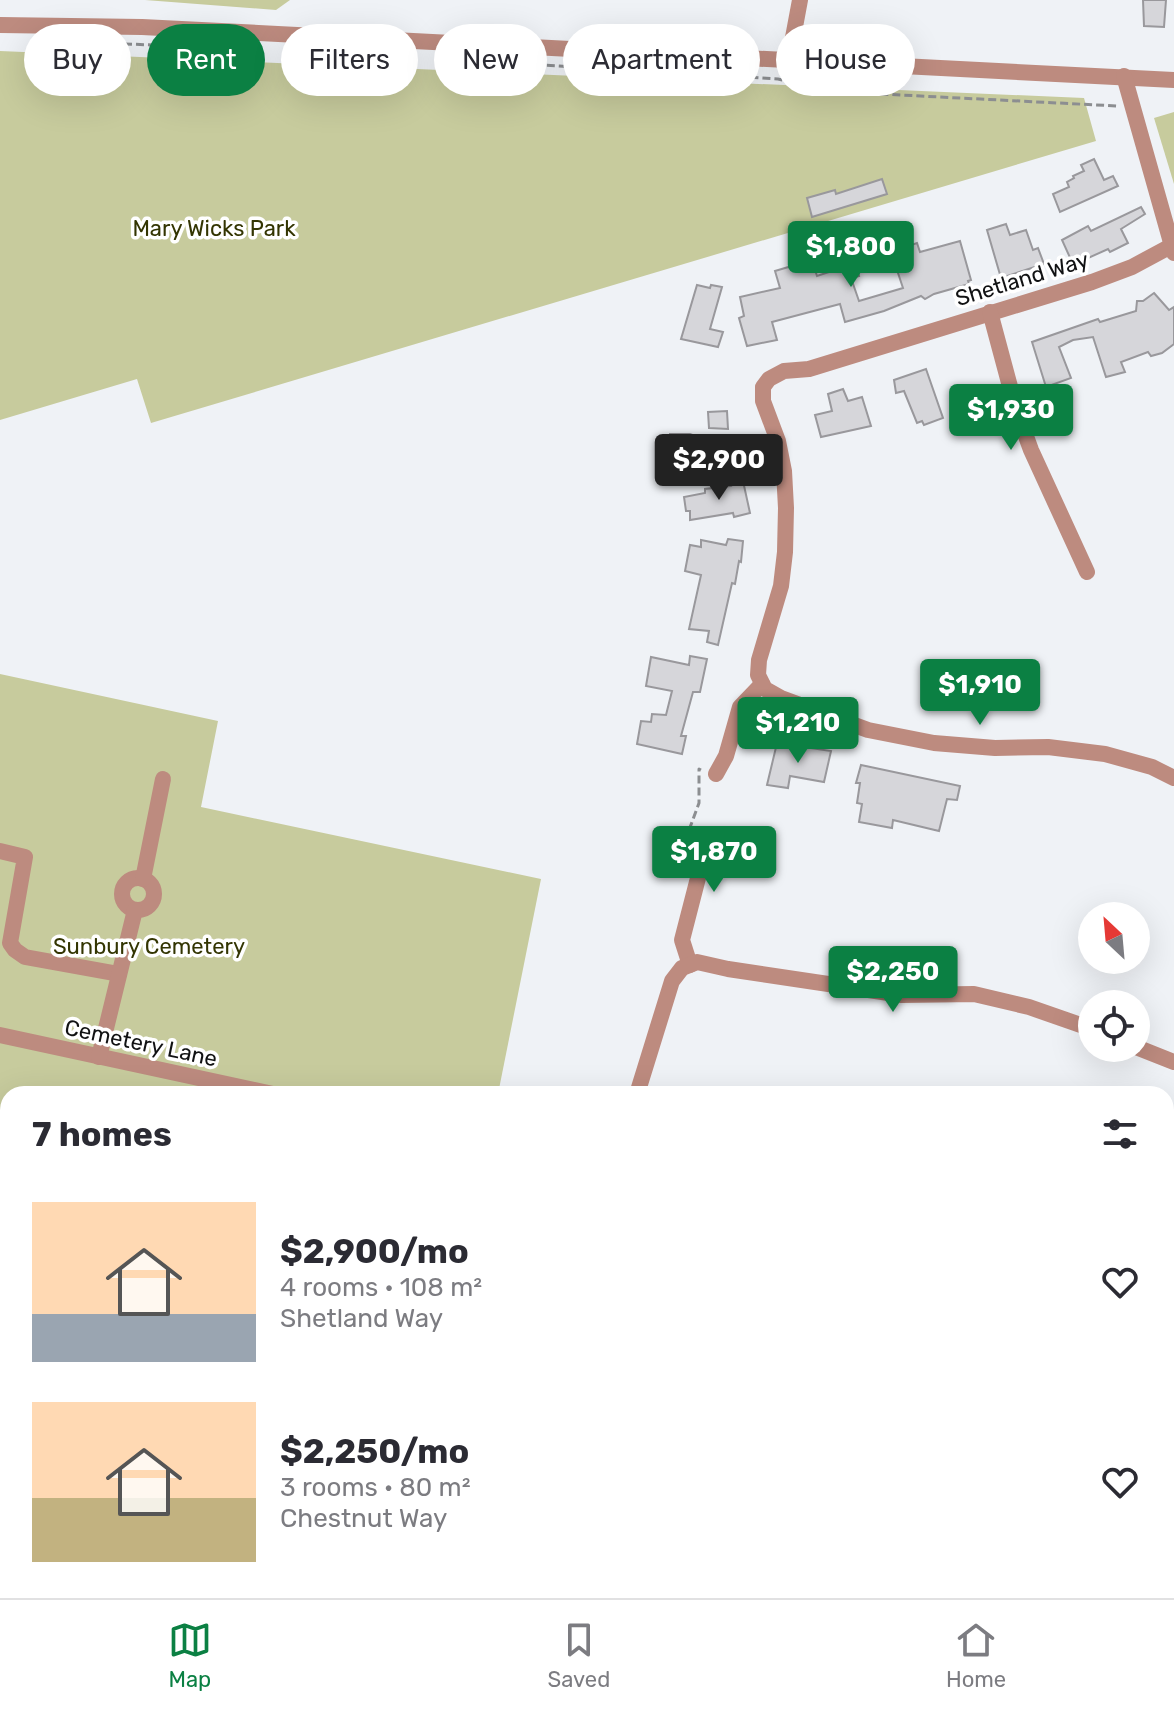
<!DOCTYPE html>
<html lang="en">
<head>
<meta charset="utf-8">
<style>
  body { margin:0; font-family:Rubik,sans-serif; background:#f2f2f3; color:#2b2b33; height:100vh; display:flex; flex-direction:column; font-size:30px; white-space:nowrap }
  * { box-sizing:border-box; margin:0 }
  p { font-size:26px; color:#7c7c81 }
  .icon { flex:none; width:44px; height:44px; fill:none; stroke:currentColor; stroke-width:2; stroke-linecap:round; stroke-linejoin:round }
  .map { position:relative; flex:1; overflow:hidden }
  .drawer { position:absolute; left:0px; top:1086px; width:1174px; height:512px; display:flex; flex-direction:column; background:#fff; border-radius:24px 24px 0 0; box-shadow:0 8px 32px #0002 }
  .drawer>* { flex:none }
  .top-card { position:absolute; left:24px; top:24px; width:1126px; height:72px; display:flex; gap:16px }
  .needle { width:52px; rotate:334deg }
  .fabs { position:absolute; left:1078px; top:902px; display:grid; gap:16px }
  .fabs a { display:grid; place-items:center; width:72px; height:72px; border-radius:50%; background:#fff; box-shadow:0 8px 32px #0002; font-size:40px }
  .price { position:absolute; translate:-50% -68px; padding:0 18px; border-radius:8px; background:#0b8043; color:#fff; font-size:26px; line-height:52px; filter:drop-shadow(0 2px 4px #0008) }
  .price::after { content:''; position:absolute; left:50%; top:48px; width:24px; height:18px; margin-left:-12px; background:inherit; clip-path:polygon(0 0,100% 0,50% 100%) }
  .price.selected { background:#222; color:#fff }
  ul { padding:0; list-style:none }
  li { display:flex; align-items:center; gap:24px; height:200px; padding:0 32px }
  li span { display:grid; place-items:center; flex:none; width:224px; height:160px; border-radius:0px; color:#555 }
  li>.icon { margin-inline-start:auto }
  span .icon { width:96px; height:96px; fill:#fffc; stroke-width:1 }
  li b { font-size:34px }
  h2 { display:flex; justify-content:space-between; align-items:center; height:96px; padding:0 32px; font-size:34px }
  .pill { padding:0 28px; border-radius:36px; background:#fff; box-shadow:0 8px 32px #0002; font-size:28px; line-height:72px }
  .pill.selected { background:#0b8043; color:#fff }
  .dock { display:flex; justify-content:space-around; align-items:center; height:112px; border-top:2px solid #e1e1e2; background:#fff; font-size:22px; color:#7c7c81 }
  .dock a { display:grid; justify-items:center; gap:4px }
  .dock .selected { color:#0b8043 }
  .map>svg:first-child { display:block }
  .green { fill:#c7cb9d }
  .building { fill:#d6d6da; stroke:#99989c; stroke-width:2 }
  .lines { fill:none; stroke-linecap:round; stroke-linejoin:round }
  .path { stroke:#8c8e91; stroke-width:3; stroke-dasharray:8 4; stroke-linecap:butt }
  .minor { stroke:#bd8b7f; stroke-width:16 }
  .labels { text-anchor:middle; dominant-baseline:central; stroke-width:7; stroke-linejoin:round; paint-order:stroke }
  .park-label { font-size:22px; fill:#333502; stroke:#fff }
  .street-label { font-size:22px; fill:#111213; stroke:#fff }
</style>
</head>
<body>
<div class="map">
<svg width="1174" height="1598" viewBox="0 0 1174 1598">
  <rect width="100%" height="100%" fill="#eff2f6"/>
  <g class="green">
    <path d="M 145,0 L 290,0 L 276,10 Z"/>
    <path d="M 0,51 L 1084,98 L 1096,141 L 151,423 L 137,379 L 0,420 Z"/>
    <path d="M 1174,112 L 1174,184 L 1154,118 Z"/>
    <path d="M 0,674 L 218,721 L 201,807 L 541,879 L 498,1094 L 8,1094 L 8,1194 L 0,1192 Z"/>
    <path d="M 1174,1159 L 1174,1598 L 0,1598 L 0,1511 L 8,1488 L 8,1590 L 1166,1590 L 1166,1172 Z"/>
  </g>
  <g class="building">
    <path d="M 1143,0 L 1166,0 L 1164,27 L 1144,26 Z"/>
    <path d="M 1094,159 L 1104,180 L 1113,176 L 1118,186 L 1060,212 L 1053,194 L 1069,187 L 1067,182 L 1074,178 L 1073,176 L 1084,171 L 1081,165 Z"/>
    <path d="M 882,179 L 887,194 L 812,217 L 807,198 L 835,190 L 836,194 Z"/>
    <path d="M 1141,207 L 1145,214 L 1121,229 L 1128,243 L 1110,252 L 1108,249 L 1086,259 L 1084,256 L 1072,262 L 1062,240 L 1088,226 L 1091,231 Z"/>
    <path d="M 1006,224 L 1010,235 L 1026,230 L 1033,250 L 1038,248 L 1044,264 L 1001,278 L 987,230 Z"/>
    <path d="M 960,241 L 971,280 L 968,281 L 969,284 L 934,294 L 925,299 L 921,296 L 884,311 L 845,322 L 840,304 L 772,322 L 777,340 L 747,346 L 739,318 L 744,316 L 740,297 L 780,288 L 775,271 L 812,260 L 817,276 L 856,263 L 859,276 L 851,278 L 859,301 L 903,288 L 891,252 L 917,243 L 920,252 Z"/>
    <path d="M 697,285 L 710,288 L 711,285 L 722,287 L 710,329 L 723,332 L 718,347 L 681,339 Z"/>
    <path d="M 1154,293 L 1169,310 L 1174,307 L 1174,344 L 1162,353 L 1151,356 L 1148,352 L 1121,362 L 1125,372 L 1106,377 L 1093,337 L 1073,340 L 1059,347 L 1071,378 L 1046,387 L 1032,342 L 1098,319 L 1100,322 L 1136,311 L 1137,301 L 1143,301 Z"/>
    <path d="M 926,369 L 943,418 L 924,425 L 922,421 L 917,423 L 904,391 L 896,393 L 894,380 Z"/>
    <path d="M 843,389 L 848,401 L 862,397 L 871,426 L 821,437 L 815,415 L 832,411 L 828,394 Z"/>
    <path d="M 727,411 L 728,429 L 709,428 L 708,412 Z"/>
    <path d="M 670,434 L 690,434 L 727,448 L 727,460 L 670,459 Z"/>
    <path d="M 743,481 L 750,513 L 734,517 L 733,513 L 690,520 L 690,511 L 686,511 L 684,497 L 705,493 L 705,489 L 731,486 L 730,483 Z"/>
    <path d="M 728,539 L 743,541 L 741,562 L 739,561 L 735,584 L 732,583 L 718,645 L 707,642 L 709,631 L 689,629 L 701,575 L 685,571 L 690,545 L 701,547 L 701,540 L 726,545 Z"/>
    <path d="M 690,656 L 707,659 L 700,692 L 693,692 L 681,736 L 686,736 L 682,754 L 637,744 L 641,721 L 651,722 L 652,714 L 666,715 L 672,691 L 646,686 L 651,657 L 689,665 Z"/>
    <path d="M 777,743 L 831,751 L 824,782 L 790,776 L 788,788 L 767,785 Z"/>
    <path d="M 861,765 L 960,786 L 957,800 L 947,799 L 939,831 L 893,820 L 892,828 L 859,822 L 862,804 L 857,803 L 860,783 L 856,783 Z"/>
  </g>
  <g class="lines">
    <g class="path">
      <path d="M 100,43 L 208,47"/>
      <path d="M 439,59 L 778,79 L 795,83 L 838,85 L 848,87 L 861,93 L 1117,106"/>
      <path d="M 685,841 L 699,803 L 699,769 L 701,770"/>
      <path d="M 1166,1219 L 1174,1206"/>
    </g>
    <g class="minor">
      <path d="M 0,25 L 142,27 L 1174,80"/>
      <path d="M 789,59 L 800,0"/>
      <path d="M 1124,76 L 1174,253"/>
      <path d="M 1171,246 L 1132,267 L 1092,282 L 809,369 L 784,371 L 769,379 L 763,387 L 763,401 L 778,441 L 784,471 L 786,508 L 785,552 L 781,586 L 759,660 L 758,675 L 765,689 L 781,698 L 868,730 L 934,743 L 995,748 L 1048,747 L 1105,754 L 1152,767 L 1174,778"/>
      <path d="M 990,312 L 1016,409 L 1031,450 L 1087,572"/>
      <path d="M 716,774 L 726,756 L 740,707 L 762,684"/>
      <path d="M 0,851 L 25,857 L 10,943 L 15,950 L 25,957 L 119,974"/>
      <path d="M 681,855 L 695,864 L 698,878 L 682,940 L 690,965"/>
      <circle cx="138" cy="894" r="16"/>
      <path d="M 143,879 L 163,779"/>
      <path d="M 0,1035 L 273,1094"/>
      <path d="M 1136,1047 L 1174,1062"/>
      <path d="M 99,1057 L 135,910"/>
      <path d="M 637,1094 L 672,981 L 682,968 L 697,962 L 728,969 L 902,995 L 974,994 L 1029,1007 L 1092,1029"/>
      <path d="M 1166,1150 L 1174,1137"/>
      <path d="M 0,1310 L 8,1312"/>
      <path d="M 0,1471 L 8,1447"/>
    </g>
  </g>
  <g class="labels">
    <g class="park-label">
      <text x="214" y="228">Mary Wicks Park</text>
      <text x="149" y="946">Sunbury Cemetery</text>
    </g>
    <g class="street-label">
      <text transform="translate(1022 279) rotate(-17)">Shetland Way</text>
      <text transform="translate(141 1043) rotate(12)">Cemetery Lane</text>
    </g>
  </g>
</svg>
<div class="fabs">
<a><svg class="needle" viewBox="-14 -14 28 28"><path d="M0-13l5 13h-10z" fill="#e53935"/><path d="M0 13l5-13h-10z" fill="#7c7c81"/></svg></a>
<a><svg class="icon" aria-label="locate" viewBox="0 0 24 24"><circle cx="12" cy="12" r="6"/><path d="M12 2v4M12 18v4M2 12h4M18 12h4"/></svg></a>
</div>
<b class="price" style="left:851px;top:289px">$1,800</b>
<b class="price" style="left:1011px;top:452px">$1,930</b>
<b class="price selected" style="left:719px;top:502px">$2,900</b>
<b class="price" style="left:980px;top:727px">$1,910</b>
<b class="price" style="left:798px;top:765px">$1,210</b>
<b class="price" style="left:714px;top:894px">$1,870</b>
<b class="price" style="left:893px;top:1014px">$2,250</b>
<div class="top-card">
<a class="pill">Buy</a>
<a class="pill selected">Rent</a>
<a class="pill">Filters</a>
<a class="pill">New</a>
<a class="pill">Apartment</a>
<a class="pill">House</a>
</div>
<section class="drawer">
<h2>7 homes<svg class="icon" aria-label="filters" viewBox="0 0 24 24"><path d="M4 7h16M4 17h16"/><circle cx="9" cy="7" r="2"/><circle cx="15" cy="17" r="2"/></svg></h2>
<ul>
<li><span style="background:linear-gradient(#ffd9b3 70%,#9aa5b1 0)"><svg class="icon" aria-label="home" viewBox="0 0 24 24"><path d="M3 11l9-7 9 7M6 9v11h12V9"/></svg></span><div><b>$2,900/mo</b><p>4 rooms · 108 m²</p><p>Shetland Way</p></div><svg class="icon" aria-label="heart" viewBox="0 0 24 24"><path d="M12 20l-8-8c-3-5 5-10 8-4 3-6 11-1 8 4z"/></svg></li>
<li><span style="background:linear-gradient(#ffd9b3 60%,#c2b280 0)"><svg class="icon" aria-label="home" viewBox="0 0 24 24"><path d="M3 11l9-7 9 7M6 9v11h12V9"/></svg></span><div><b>$2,250/mo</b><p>3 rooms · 80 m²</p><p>Chestnut Way</p></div><svg class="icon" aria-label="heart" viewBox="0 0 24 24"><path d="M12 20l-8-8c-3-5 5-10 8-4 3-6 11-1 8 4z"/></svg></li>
</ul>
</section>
</div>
<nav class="dock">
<a class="selected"><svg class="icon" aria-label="map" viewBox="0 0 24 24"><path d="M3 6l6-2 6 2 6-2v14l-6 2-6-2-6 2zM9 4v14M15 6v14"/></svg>Map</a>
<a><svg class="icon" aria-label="saved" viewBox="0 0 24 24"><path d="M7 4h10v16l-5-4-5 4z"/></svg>Saved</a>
<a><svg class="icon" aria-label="home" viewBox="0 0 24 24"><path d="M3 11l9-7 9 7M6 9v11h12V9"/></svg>Home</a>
</nav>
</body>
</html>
